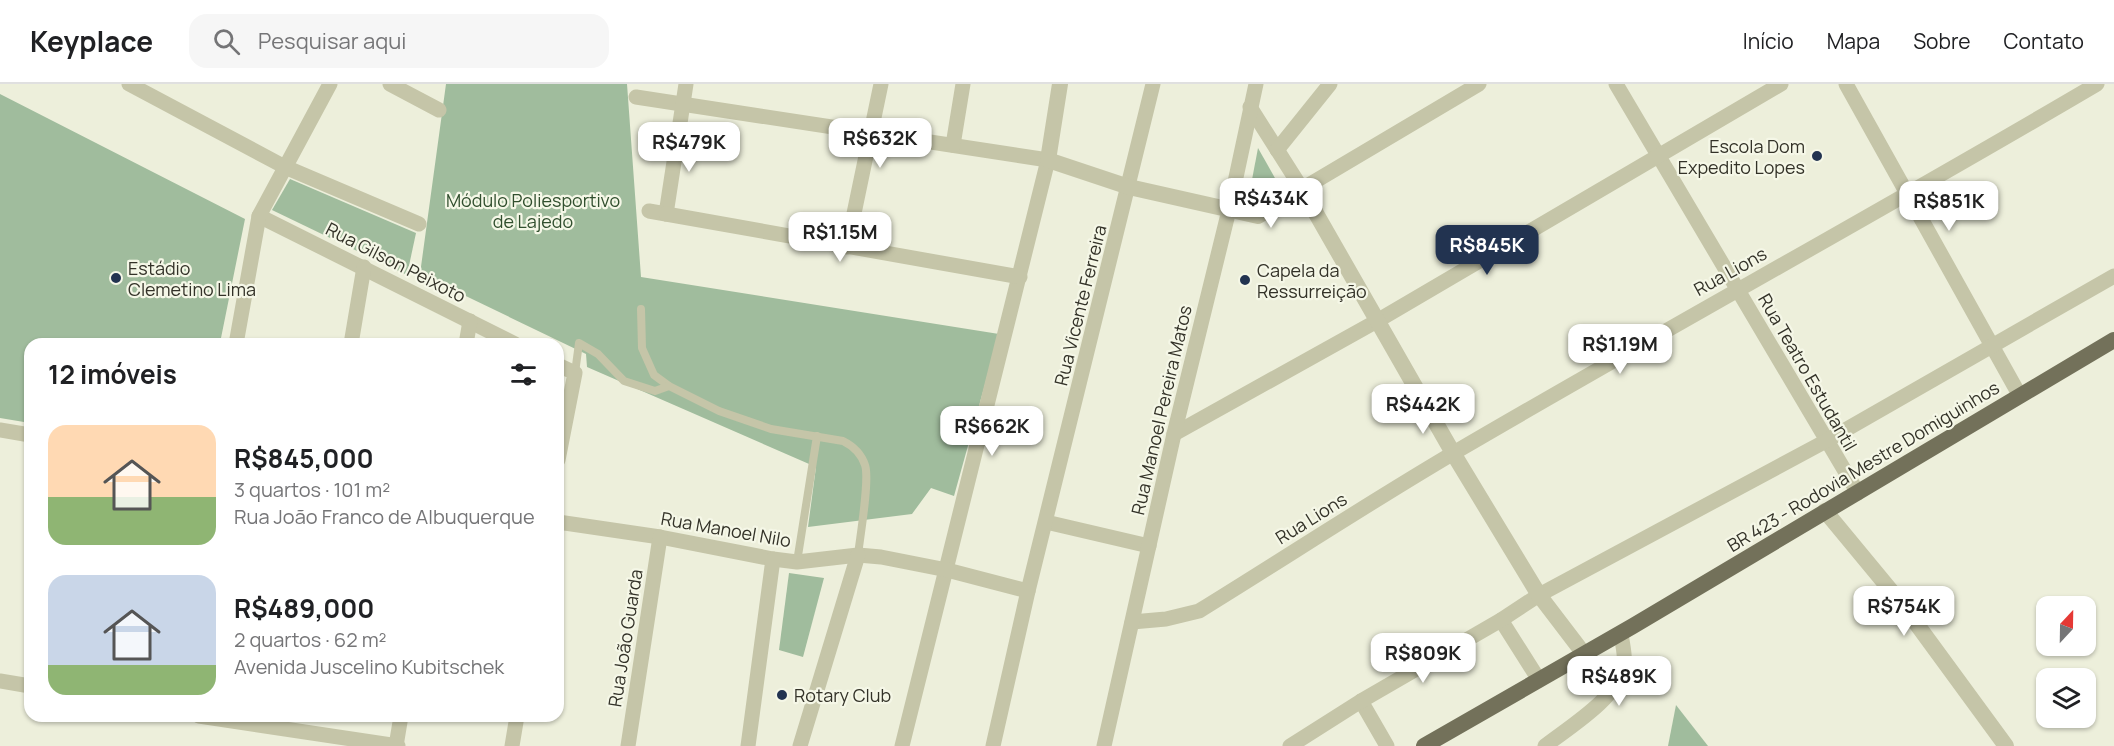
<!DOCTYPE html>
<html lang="pt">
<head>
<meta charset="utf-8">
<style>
  body { margin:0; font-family:Manrope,sans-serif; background:#f6f6f6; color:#202124; height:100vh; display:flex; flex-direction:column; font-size:22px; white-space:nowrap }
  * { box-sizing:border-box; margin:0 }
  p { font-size:20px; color:#757577 }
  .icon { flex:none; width:33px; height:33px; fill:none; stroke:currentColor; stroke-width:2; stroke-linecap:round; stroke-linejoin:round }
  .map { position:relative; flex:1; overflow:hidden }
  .sheet { position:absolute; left:24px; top:254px; width:540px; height:384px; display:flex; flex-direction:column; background:#fff; border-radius:18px; box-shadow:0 2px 4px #0004 }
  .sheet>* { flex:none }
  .needle { width:39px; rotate:22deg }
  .buttons { position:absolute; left:2036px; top:512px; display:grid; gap:12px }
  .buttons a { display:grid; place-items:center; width:60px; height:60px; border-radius:12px; background:#fff; box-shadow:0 2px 4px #0004; font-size:30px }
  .price { position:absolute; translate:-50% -51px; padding:0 14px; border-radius:12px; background:#fff; color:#222; font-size:20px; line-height:39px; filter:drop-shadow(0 2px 3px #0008) }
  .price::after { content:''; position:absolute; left:50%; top:36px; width:18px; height:14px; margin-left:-9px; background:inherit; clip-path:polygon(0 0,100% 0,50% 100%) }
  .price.selected { background:#223350; color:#fff }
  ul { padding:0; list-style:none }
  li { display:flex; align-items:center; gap:18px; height:150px; padding:0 24px }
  li span { display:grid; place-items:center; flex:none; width:168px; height:120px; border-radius:18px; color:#555 }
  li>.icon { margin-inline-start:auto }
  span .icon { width:72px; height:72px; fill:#fffc; stroke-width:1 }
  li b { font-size:26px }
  h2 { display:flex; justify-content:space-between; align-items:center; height:72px; padding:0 24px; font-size:26px }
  header { display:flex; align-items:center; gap:36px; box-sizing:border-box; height:84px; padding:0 30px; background:#fff; border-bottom:2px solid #e0e0e0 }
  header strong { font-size:28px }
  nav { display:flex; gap:33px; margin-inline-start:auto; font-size:21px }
  .search { width:420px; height:54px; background:#f6f6f6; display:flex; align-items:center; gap:15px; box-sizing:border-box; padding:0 21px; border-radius:18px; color:#757577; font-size:22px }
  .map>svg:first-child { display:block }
  .green { fill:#a0bc9d }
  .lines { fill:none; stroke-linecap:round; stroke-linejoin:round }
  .service { stroke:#c5c5a8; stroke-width:8 }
  .minor { stroke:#c5c5a8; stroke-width:15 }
  .tertiary { stroke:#c5c5a8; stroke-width:16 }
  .primary { stroke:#73715a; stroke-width:16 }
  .poi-dot { fill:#223350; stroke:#f5f7e7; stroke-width:2 }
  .labels { text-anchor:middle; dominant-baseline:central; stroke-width:4.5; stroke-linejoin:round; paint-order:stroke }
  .poi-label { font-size:18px; fill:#333228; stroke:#f5f7e7; text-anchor:start }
  .park-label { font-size:18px; fill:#314f2e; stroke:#f5f7e7 }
  .street-label { font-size:18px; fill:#333228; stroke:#f5f7e7 }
</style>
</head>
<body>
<header>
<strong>Keyplace</strong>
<div class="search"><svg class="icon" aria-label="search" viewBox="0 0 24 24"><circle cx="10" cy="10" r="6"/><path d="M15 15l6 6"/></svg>Pesquisar aqui</div>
<nav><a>Início</a><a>Mapa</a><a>Sobre</a><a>Contato</a></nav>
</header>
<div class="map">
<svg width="2114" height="662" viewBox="0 0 2114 662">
  <rect width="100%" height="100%" fill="#edefdb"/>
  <g class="green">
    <path d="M 446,0 L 627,0 L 641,193 L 999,250 L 954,412 L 931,404 L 912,430 L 808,443 L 816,383 L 587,283 L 586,270 L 420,190 Z"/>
    <path d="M 0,10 L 245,135 L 220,259 L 30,260 L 30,339 L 0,334 Z"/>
    <path d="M 1258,64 L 1280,103 L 1247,122 Z"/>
    <path d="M 290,95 L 416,149 L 407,191 L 272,126 Z"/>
    <path d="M 789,489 L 824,494 L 803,573 L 779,566 Z"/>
    <path d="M 1676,621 L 1708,662 L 1668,662 Z"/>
  </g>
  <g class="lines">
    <g class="service">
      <path d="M 641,225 L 642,264 L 654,291 L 669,302 L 719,327 L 771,345 L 843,357 C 853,362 861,369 865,381 C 870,395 860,453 858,471"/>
      <path d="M 575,289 L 579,259 L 598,270 L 624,297 L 655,307 L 669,302"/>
      <path d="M 797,478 L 817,352"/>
    </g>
    <g class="minor">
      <path d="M 129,0 L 285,83 L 419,140"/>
      <path d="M 390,0 L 439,26"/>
      <path d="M 1616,0 L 1858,409"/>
      <path d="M 1846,0 L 2020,312"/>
      <path d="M 636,13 L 1048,76 L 902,662"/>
      <path d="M 1250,23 L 1302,105 L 1479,0"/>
      <path d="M 953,61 L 963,0"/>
      <path d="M 1277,66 L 1330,0"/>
      <path d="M 649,127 L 666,130 L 686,0"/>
      <path d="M 666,130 L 1020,193"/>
      <path d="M 259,132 L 515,260"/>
      <path d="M 847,163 L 881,0"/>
      <path d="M 236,260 L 259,132 L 330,0"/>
      <path d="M 351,260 L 364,183"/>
      <path d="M 466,260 L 470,237"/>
      <path d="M 558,281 L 575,289 L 558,376"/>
      <path d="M 0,346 L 30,351"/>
      <path d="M 1174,350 L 1377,237 L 1781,0"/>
      <path d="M 558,438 L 660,453 L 773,475 L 797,478 L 858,471 L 881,473 L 947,486 L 1028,507"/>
      <path d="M 1046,438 L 1149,462"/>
      <path d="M 1501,536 L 1539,596"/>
      <path d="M 1132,538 L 1166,535 L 1199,527 C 1285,474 1370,418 1457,367 C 1669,243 1885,125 2097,0"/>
      <path d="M 0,597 L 30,602"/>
      <path d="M 1361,617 L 1387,662"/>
      <path d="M 199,632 L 398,662"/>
      <path d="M 396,662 L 401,632"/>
      <path d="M 512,662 L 517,632"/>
      <path d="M 628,662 L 660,453"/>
      <path d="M 748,662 L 773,475"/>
      <path d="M 800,662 L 858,471"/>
      <path d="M 993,662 L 1028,507 L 1153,0"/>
      <path d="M 1104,662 L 1174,350 L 1229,126 L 1256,0"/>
      <path d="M 1290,662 L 1361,617 L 1501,536 L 1539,511 L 1826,357 L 2114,192"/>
      <path d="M 1545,662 C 1568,644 1619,613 1624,582 C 1626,573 1622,559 1621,549"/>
    </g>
    <g class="tertiary">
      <path d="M 1060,0 L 1048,76 L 1129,103 L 1258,132 L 1302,105 L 1453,369 L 1539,511 L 1584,570"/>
      <path d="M 1825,427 L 1902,520 L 2006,662"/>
    </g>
    <path class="primary" d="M 1424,662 L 1633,542 L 2114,256"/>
  </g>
  <g class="poi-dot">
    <circle cx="1817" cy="72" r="6"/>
    <circle cx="116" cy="194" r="6"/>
    <circle cx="1245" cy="196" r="6"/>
    <circle cx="782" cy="611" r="6"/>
  </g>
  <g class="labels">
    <g class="poi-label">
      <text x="1805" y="62" text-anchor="end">Escola Dom<tspan x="1805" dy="21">Expedito Lopes</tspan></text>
      <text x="128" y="184">Estádio<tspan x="128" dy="21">Clemetino Lima</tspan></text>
      <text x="1257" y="186">Capela da<tspan x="1257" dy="21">Ressurreição</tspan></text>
      <text x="794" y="611">Rotary Club</text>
    </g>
    <g class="park-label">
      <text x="533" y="116">Módulo Poliesportivo<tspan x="533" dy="21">de Lajedo</tspan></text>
    </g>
    <g class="street-label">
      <text transform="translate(396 178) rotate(27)">Rua Gilson Peixoto</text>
      <text transform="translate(1730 187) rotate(-29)">Rua Lions</text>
      <text transform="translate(1080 221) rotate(-76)">Rua Vicente Ferreira</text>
      <text transform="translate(1808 288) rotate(60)">Rua Teatro Estudantil</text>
      <text transform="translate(1161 326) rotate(-77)">Rua Manoel Pereira Matos</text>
      <text transform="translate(1863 382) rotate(-31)">BR 423 - Rodovia Mestre Domiguinhos</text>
      <text transform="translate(1311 434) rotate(-32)">Rua Lions</text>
      <text transform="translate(726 445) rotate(10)">Rua Manoel Nilo</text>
      <text transform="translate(625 554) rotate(-81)">Rua João Guarda</text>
    </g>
  </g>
</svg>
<div class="buttons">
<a><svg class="needle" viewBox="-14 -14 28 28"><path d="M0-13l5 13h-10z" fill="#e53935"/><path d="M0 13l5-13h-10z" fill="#757577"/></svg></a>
<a><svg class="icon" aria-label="layers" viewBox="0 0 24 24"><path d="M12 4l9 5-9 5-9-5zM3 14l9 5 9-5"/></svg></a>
</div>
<b class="price" style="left:880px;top:85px">R$632K</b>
<b class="price" style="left:689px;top:89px">R$479K</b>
<b class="price" style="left:1271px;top:145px">R$434K</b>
<b class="price" style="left:1949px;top:148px">R$851K</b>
<b class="price" style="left:840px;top:179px">R$1.15M</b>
<b class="price selected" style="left:1487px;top:192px">R$845K</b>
<b class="price" style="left:1620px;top:291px">R$1.19M</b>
<b class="price" style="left:1423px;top:351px">R$442K</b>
<b class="price" style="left:992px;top:373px">R$662K</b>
<b class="price" style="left:1904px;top:553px">R$754K</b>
<b class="price" style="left:1423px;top:600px">R$809K</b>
<b class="price" style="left:1619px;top:623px">R$489K</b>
<section class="sheet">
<h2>12 imóveis<svg class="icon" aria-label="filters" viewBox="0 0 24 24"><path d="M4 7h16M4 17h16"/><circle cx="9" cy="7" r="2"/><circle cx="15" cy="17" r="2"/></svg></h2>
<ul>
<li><span style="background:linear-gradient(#ffd9b3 60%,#8fb573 0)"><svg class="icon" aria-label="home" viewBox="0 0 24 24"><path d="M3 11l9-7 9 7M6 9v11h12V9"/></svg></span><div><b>R$845,000</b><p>3 quartos · 101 m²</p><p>Rua João Franco de Albuquerque</p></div></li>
<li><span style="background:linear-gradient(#c9d6e8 75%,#8fb573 0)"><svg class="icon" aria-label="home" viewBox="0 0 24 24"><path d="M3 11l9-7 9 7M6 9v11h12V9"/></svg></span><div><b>R$489,000</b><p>2 quartos · 62 m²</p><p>Avenida Juscelino Kubitschek</p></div></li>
</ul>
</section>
</div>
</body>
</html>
